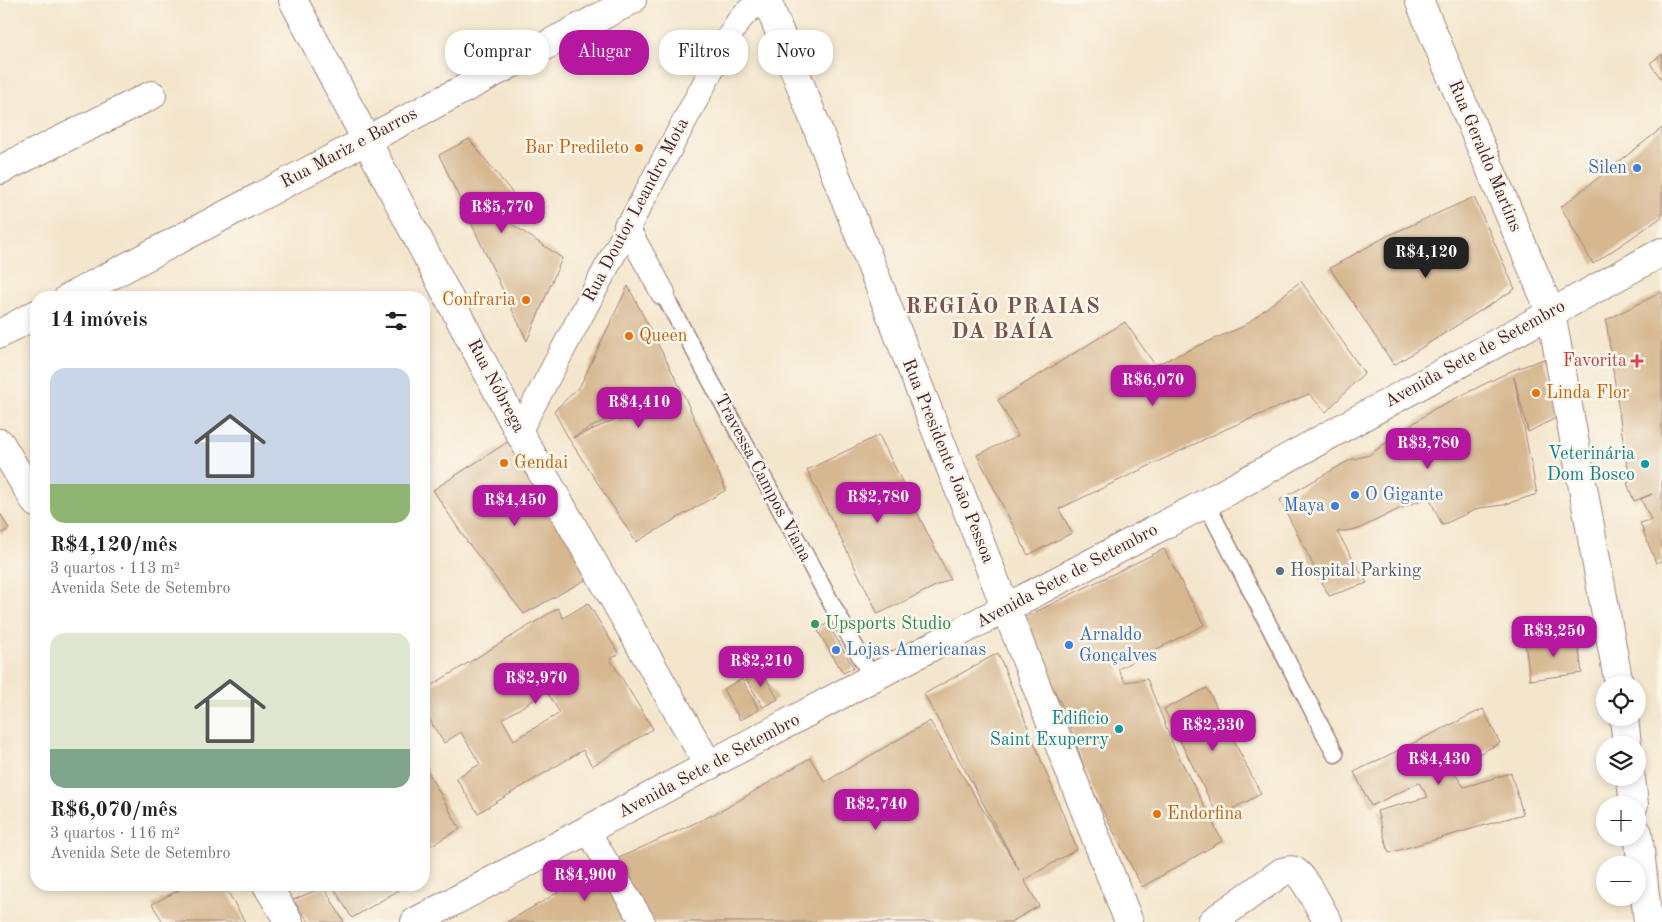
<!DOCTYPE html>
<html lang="pt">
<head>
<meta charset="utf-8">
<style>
  body { margin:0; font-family:"Old Standard TT",serif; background:#f2f2f2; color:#222; height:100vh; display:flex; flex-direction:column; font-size:19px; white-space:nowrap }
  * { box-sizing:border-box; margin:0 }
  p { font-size:16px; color:#767676 }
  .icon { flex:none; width:28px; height:28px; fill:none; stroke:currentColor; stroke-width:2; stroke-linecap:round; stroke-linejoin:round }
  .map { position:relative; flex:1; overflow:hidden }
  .panel { position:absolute; left:30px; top:291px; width:400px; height:600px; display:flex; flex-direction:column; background:#fff; border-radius:20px; box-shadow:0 2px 8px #0003 }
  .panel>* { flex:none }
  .top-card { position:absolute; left:445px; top:30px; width:475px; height:45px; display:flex; gap:10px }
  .fabs { position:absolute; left:1596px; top:676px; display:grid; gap:10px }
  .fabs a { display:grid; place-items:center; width:50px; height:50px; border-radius:50%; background:#fff; box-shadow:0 2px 8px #0003; font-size:25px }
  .price { position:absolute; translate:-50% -42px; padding:0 11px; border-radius:10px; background:#b5179e; color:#fff; font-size:16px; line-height:32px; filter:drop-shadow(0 1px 2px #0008) }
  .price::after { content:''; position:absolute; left:50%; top:30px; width:15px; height:11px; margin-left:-8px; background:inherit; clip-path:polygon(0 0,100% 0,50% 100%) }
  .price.on { background:#222; color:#fff }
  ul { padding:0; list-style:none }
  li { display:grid; align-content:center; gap:10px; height:265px; padding:0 20px }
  li span { display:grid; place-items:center; height:155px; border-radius:15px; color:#555 }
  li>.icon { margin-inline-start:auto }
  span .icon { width:90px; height:90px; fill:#fffc; stroke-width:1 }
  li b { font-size:21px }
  h2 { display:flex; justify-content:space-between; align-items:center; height:60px; padding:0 20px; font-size:21px }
  .chip { padding:0 18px; border-radius:20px; background:#fff; box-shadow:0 2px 8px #0003; font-size:18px; line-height:45px }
  .chip.on { background:#b5179e; color:#fff }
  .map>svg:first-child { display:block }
  .building { fill:#d6b790; fill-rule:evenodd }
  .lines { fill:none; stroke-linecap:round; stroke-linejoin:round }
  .service-casing { stroke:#9f827c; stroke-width:19 }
  .pedestrian-casing { stroke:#9f827c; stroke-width:26 }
  .minor-casing { stroke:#9f827c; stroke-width:30 }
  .tertiary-casing { stroke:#9f827c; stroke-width:30 }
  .secondary-casing { stroke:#9f827c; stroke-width:30 }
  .service { stroke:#fff; stroke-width:16 }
  .pedestrian { stroke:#fff; stroke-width:24 }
  .minor { stroke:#fff; stroke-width:28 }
  .tertiary { stroke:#fff; stroke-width:28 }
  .secondary { stroke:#fff; stroke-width:28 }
  .food-dot { fill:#e8710a; stroke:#fbf7ec; stroke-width:2 }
  .shop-dot { fill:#3f7fe0; stroke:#fbf7ec; stroke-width:2 }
  .health-dot { fill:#e0444e; stroke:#fbf7ec; stroke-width:2 }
  .culture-dot { fill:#0f9aa8; stroke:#fbf7ec; stroke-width:2 }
  .service-dot { fill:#5c6f8a; stroke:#fbf7ec; stroke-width:2 }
  .leisure-dot { fill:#2e9e5b; stroke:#fbf7ec; stroke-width:2 }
  .labels { text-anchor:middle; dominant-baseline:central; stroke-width:5; stroke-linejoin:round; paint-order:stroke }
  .street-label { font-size:18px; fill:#4a1f2b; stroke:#fbf7ec }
  .food-label { font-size:18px; fill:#c56008; stroke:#fbf7ec; text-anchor:start }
  .shop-label { font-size:18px; fill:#366cbe; stroke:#fbf7ec; text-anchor:start }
  .health-label { font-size:18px; fill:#be3a42; stroke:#fbf7ec; text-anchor:end }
  .culture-label { font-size:18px; fill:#0d838f; stroke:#fbf7ec; text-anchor:end }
  .service-label { font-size:18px; fill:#4e5e75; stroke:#fbf7ec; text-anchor:start }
  .leisure-label { font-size:18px; fill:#27864d; stroke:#fbf7ec; text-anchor:start }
  .district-label { font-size:22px; font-weight:bold; letter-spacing:1px; fill:#7b544e; stroke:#fbf7ec }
</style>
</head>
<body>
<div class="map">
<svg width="1662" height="922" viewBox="0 0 1662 922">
  <rect width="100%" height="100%" fill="#fbf7ec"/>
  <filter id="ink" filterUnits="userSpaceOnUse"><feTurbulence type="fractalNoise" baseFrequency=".02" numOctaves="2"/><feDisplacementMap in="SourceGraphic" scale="10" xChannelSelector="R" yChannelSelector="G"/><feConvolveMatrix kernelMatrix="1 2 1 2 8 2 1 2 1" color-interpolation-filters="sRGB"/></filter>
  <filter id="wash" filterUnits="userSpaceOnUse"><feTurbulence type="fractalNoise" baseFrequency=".0096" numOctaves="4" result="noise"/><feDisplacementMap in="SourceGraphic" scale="20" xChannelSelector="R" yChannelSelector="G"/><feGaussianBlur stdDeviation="1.12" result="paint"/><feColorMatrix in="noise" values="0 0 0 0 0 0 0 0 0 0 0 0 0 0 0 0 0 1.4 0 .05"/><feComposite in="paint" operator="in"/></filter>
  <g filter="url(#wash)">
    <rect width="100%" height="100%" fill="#f4e6cd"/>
    <g id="blocks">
      <g class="building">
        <path d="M 1662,54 L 1662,80 L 1650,63 Z"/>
        <path d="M 1662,128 L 1662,217 L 1593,264 L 1561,207 Z"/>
        <path d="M 469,139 L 519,201 L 506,220 L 562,258 L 527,341 L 439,155 Z"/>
        <path d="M 1474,197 L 1515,289 L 1394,365 L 1330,268 L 1387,236 Z"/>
        <path d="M 1301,281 L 1364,373 L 1326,412 L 1309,394 L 1226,429 L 1059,509 L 1072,533 L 1028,555 L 977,455 L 1018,436 L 998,400 L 1125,322 L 1155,365 L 1244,326 Z"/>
        <path d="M 628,286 L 682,391 L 726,490 L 636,542 L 569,439 L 554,411 L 580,386 ZM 667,397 L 573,438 L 573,437 L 601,422 Z"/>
        <path d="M 1662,292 L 1662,561 L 1656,563 L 1640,523 L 1651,520 L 1641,499 L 1652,494 L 1634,501 L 1627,483 L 1633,480 L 1626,461 L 1606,320 Z"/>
        <path d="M 1544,359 L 1560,416 L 1528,432 L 1514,377 L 1537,494 L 1503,505 L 1479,508 L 1442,525 L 1429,497 L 1399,509 L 1359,529 L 1337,532 L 1367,583 L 1329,596 L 1280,500 L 1350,460 L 1369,455 L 1434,409 L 1513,370 Z"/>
        <path d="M 879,435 L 950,579 L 878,614 L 807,470 Z"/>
        <path d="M 517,436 L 594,575 L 524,614 L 468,543 L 433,490 Z"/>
        <path d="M 0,513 L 9,529 L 0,534 Z"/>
        <path d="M 1164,549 L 1204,625 L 1118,669 L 1125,682 L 1147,679 L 1174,747 L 1222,841 L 1142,887 L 1091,787 L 1065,712 L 1019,620 Z"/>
        <path d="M 588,603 L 619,654 L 610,659 L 653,729 L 592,766 L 583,750 L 478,813 L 456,778 L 480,764 L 461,732 L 444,743 L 424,711 L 424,690 L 558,608 L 563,618 ZM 547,692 L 560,713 L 514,740 L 502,719 Z"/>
        <path d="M 827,623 L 854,668 L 843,673 L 818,631 Z"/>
        <path d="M 1577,636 L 1582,673 L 1530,680 L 1525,643 Z"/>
        <path d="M 998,653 L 1077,849 L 1024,880 L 1039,906 L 1011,922 L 646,922 L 608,863 L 723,810 L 810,758 L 825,782 L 930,721 L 1019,870 L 924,694 Z"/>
        <path d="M 760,668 L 778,699 L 763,707 L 745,677 Z"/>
        <path d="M 742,679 L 759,710 L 740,720 L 723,689 Z"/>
        <path d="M 1207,688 L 1261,794 L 1218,816 L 1164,709 Z"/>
        <path d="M 1483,709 L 1500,743 L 1451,768 L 1464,787 L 1511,773 L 1523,814 L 1389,853 L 1377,811 L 1428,797 L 1419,783 L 1371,806 L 1354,772 Z"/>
        <path d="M 424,765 L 460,829 L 424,849 Z"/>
        <path d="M 607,863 L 641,922 L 507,922 L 545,900 Z"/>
        <path d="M 189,885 L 224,885 L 245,922 L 163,922 L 152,904 Z"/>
        <path d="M 332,885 L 399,885 L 401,889 L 352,918 Z"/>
        <path d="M 324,887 L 344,922 L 309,922 L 293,900 Z"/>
      </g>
    </g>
  </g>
  <g filter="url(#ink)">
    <use href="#blocks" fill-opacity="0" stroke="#9f827c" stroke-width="1"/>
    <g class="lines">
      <defs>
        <g id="service">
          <path d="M 663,293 L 872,678"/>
          <path d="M 1206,503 L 1335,754"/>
        </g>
        <g id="pedestrian">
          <path d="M 626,226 L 663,293"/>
          <path d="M 519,432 L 734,28 C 743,14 751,6 767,1"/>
          <path d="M 587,830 L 643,922"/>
        </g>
        <g id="minor">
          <path d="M 293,0 L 519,432 L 709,766"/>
          <path d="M 0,170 L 152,95"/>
          <path d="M 1212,922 L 1282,872 C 1286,871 1290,869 1294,871 C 1305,876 1321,911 1328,922"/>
        </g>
        <g id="tertiary">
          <path d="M 767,0 L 1129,922"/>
          <path d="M 1419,0 L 1551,313 L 1619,685"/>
          <path d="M 0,443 L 36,503"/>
          <path d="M 1624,718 L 1627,745"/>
          <path d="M 1631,778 L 1634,805"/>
          <path d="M 1638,833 L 1648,922"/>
          <path d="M 267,885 L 289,922"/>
          <path d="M 415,922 L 872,678 L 1206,503 L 1662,252"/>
        </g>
        <g id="secondary">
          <path d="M 68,298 L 632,0"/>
          <path d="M 0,334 L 36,314"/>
        </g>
      </defs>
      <use href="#service" class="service-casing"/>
      <use href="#pedestrian" class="pedestrian-casing"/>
      <use href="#minor" class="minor-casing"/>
      <use href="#tertiary" class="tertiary-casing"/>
      <use href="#secondary" class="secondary-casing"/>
      <use href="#service" class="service"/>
      <use href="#pedestrian" class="pedestrian"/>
      <use href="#minor" class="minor"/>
      <use href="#tertiary" class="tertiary"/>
      <use href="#secondary" class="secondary"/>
    </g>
  </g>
  <g class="food-dot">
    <circle cx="639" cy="148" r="5"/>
    <circle cx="526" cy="300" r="5"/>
    <circle cx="629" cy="336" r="5"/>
    <circle cx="1536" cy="393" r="5"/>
    <circle cx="504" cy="463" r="5"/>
    <circle cx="1157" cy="814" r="5"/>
  </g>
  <g class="shop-dot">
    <circle cx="1637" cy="168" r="5"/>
    <circle cx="1355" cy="495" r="5"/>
    <circle cx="1335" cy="506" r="5"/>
    <circle cx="1069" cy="645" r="5"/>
    <circle cx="836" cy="650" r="5"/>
  </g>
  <path class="health-dot" d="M1634.5 353.5h5v5h5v5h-5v5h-5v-5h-5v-5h5z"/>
  <g class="culture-dot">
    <circle cx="1645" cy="464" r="5"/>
    <circle cx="1119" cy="729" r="5"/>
  </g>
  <circle class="service-dot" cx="1280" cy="571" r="5"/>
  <circle class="leisure-dot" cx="815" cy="624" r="5"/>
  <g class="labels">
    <g class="street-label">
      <text transform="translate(349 148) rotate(-28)">Rua Mariz e Barros</text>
      <text transform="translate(1485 156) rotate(67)">Rua Geraldo Martins</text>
      <text transform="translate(636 210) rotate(-62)">Rua Doutor Leandro Mota</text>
      <text transform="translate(1475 354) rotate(-29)">Avenida Sete de Setembro</text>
      <text transform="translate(496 386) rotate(62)">Rua Nóbrega</text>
      <text transform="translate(948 461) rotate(68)">Rua Presidente João Pessoa</text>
      <text transform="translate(763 478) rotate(62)">Travessa Campos Viana</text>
      <text transform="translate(1067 576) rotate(-28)">Avenida Sete de Setembro</text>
      <text transform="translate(709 766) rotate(-28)">Avenida Sete de Setembro</text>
    </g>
    <g class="food-label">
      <text x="629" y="148" text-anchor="end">Bar Predileto</text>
      <text x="516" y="300" text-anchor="end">Confraria</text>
      <text x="639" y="336">Queen</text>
      <text x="1546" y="393">Linda Flor</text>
      <text x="514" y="463">Gendai</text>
      <text x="1167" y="814">Endorfina</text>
    </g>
    <g class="shop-label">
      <text x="1627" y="168" text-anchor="end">Silen</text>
      <text x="1365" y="495">O Gigante</text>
      <text x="1325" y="506" text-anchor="end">Maya</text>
      <text x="1079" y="635">Arnaldo<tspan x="1079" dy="21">Gonçalves</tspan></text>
      <text x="846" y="650">Lojas Americanas</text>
    </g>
    <g class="health-label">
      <text x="1627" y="361">Favorita</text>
    </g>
    <g class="culture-label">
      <text x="1635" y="454">Veterinária<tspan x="1635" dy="21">Dom Bosco</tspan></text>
      <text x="1109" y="719">Edificio<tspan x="1109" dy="21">Saint Exuperry</tspan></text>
    </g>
    <g class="service-label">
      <text x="1290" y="571">Hospital Parking</text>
    </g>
    <g class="leisure-label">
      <text x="825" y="624">Upsports Studio</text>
    </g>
    <g class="district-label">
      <text x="1003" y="307">REGIÃO PRAIAS<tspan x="1003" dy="25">DA BAÍA</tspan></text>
    </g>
  </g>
</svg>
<div class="fabs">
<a><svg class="icon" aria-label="locate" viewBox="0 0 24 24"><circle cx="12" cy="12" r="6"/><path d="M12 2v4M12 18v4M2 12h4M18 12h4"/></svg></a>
<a><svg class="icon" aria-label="layers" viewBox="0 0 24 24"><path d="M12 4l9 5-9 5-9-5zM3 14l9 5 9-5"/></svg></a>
<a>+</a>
<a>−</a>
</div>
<b class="price" style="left:502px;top:234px">R$5,770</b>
<b class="price on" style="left:1426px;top:279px">R$4,120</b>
<b class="price" style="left:1153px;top:407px">R$6,070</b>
<b class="price" style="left:639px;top:429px">R$4,410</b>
<b class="price" style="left:1428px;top:470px">R$3,780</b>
<b class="price" style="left:878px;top:524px">R$2,780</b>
<b class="price" style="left:515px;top:527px">R$4,450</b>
<b class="price" style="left:1554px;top:658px">R$3,250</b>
<b class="price" style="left:761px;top:688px">R$2,210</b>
<b class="price" style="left:536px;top:705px">R$2,970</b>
<b class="price" style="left:1213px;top:752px">R$2,330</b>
<b class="price" style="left:1439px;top:786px">R$4,430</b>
<b class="price" style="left:876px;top:831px">R$2,740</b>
<b class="price" style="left:585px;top:902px">R$4,900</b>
<div class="top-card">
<a class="chip">Comprar</a>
<a class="chip on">Alugar</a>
<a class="chip">Filtros</a>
<a class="chip">Novo</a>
</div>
<section class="panel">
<h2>14 imóveis<svg class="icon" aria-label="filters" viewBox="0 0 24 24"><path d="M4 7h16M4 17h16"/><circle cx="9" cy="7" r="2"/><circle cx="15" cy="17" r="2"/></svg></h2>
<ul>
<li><span style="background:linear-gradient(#c9d6e8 75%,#8fb573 0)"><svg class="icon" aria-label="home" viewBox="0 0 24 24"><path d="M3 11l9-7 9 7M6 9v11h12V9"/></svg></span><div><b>R$4,120/mês</b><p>3 quartos · 113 m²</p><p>Avenida Sete de Setembro</p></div></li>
<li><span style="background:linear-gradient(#dfe7d0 75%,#7fa58c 0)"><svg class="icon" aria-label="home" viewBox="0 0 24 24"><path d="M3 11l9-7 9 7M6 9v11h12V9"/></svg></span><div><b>R$6,070/mês</b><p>3 quartos · 116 m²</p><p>Avenida Sete de Setembro</p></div></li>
</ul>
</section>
</div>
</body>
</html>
